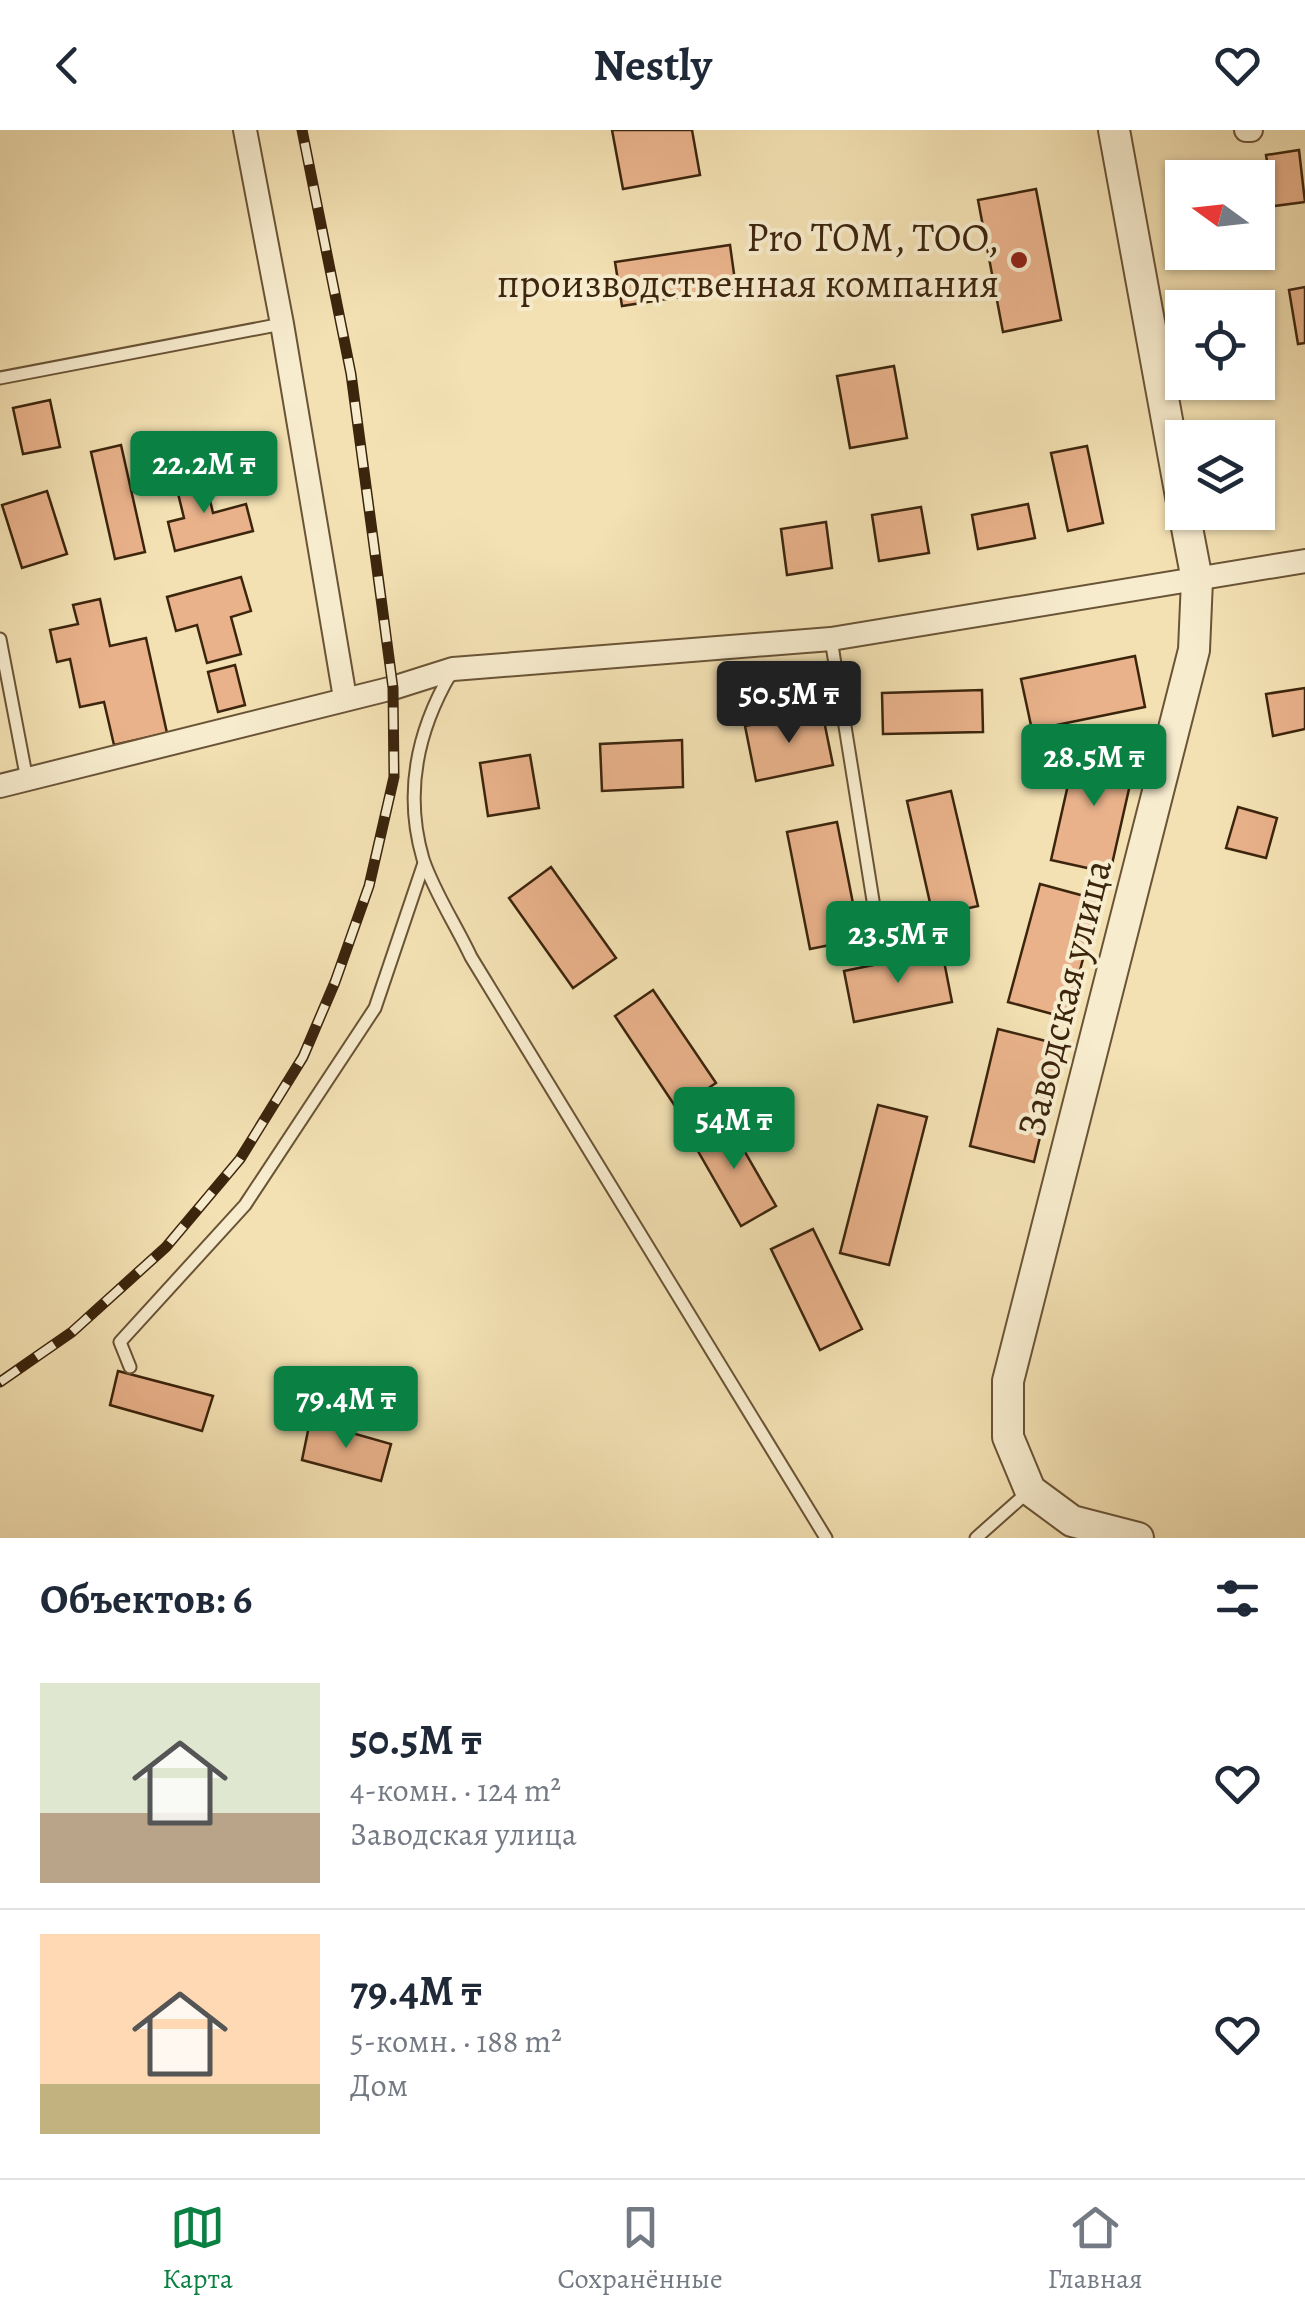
<!DOCTYPE html>
<html lang="ru">
<head>
<meta charset="utf-8">
<style>
  body { margin:0; font-family:Alegreya,serif; background:#f6f6f7; color:#1f2937; height:100vh; display:flex; flex-direction:column; font-size:38px; white-space:nowrap }
  * { box-sizing:border-box; margin:0 }
  p { font-size:32px; color:#747a83 }
  .icon { flex:none; width:55px; height:55px; fill:none; stroke:currentColor; stroke-width:2; stroke-linecap:round; stroke-linejoin:round }
  .map { position:relative; height:1408px; overflow:hidden }
  .details { display:flex; flex-direction:column; background:#fff; flex:1 }
  .details>* { flex:none }
  .needle { width:65px; rotate:285deg }
  .buttons { position:absolute; left:1165px; top:30px; display:grid; gap:20px }
  .buttons a { display:grid; place-items:center; width:110px; height:110px; border-radius:0px; background:#fff; box-shadow:0 2px 8px #0004; font-size:50px }
  .price { position:absolute; translate:-50% -85px; padding:0 22px; border-radius:10px; background:#0b8043; color:#fff; font-size:32px; line-height:65px; filter:drop-shadow(0 2px 5px #0008) }
  .price::after { content:''; position:absolute; left:50%; top:60px; width:30px; height:22px; margin-left:-15px; background:inherit; clip-path:polygon(0 0,100% 0,50% 100%) }
  .price.selected { background:#222; color:#fff }
  ul { padding:0; list-style:none }
  li { display:flex; align-items:center; gap:30px; height:250px; padding:0 40px }
  li+li { border-top:2px solid #e0e1e3 }
  li span { display:grid; place-items:center; flex:none; width:280px; height:200px; border-radius:0px; color:#555 }
  li>.icon { margin-inline-start:auto }
  span .icon { width:120px; height:120px; fill:#fffc; stroke-width:1 }
  li b { font-size:42px }
  h2 { display:flex; justify-content:space-between; align-items:center; height:120px; padding:0 40px; font-size:42px }
  header { display:flex; justify-content:space-between; align-items:center; height:130px; padding:0 40px; background:#fff; font-size:45px; font-weight:700 }
  .dock { display:flex; justify-content:space-around; align-items:center; height:140px; border-top:2px solid #e0e1e3; background:#fff; font-size:28px; color:#747a83 }
  .dock a { display:grid; justify-items:center; gap:5px }
  .dock .selected { color:#0b8043 }
  .map>svg:first-child { display:block }
  .building { fill:#e9b28b; stroke:#3c250d; stroke-width:2.5 }
  .lines { fill:none; stroke-linecap:round; stroke-linejoin:round }
  .service-casing { stroke:#6a5436; stroke-width:15 }
  .minor-casing { stroke:#6a5436; stroke-width:26 }
  .tertiary-casing { stroke:#6a5436; stroke-width:34 }
  .service { stroke:#f7ecce; stroke-width:11 }
  .minor { stroke:#f7ecce; stroke-width:22 }
  .tertiary { stroke:#f7ecce; stroke-width:30 }
  .rail-casing { stroke:#3c250d; stroke-width:11 }
  .rail { stroke:#f7ecce; stroke-width:8; stroke-dasharray:22; stroke-linecap:butt }
  .poi-dot { fill:#8f2418; stroke:#f7ecce; stroke-width:4 }
  .labels { text-anchor:middle; dominant-baseline:central; stroke-width:8; stroke-linejoin:round; paint-order:stroke }
  .poi-label { font-size:40px; fill:#3c250d; stroke:#f7ecce; text-anchor:end }
  .street-label { font-size:40px; fill:#3c250d; stroke:#f7ecce }
</style>
</head>
<body>
<header><svg class="icon" aria-label="back" viewBox="0 0 24 24"><path d="M15 5l-7 7 7 7"/></svg>Nestly<svg class="icon" aria-label="heart" viewBox="0 0 24 24"><path d="M12 20l-8-8c-3-5 5-10 8-4 3-6 11-1 8 4z"/></svg></header>
<div class="map">
<svg width="1305" height="1408" viewBox="0 0 1305 1408">
  <rect width="100%" height="100%" fill="#f3e1b3"/>
  <filter id="stains"><feTurbulence type="fractalNoise" baseFrequency=".002" numOctaves="4"/><feColorMatrix values="0 0 0 0 .2 0 0 0 0 .09 0 0 0 0 .02 0 0 0 .5 -.17"/></filter>
  <radialGradient id="worn" r=".72"><stop offset=".6" stop-color="#630" stop-opacity="0"/><stop offset="1" stop-color="#630" stop-opacity=".3"/></radialGradient>
  <g class="building">
    <path d="M 612,0 L 692,0 L 700,45 L 623,59 Z"/>
    <path d="M 1299,20 L 1305,72 L 1274,76 L 1266,25 Z"/>
    <path d="M 1036,59 L 1061,190 L 1003,202 L 978,70 Z"/>
    <path d="M 730,115 L 736,158 L 622,176 L 615,132 Z"/>
    <path d="M 1305,157 L 1305,213 L 1298,214 L 1289,160 Z"/>
    <path d="M 894,236 L 907,308 L 850,318 L 837,246 Z"/>
    <path d="M 50,270 L 60,317 L 23,324 L 13,278 Z"/>
    <path d="M 121,315 L 145,422 L 115,429 L 91,322 Z"/>
    <path d="M 1087,316 L 1103,393 L 1068,401 L 1051,323 Z"/>
    <path d="M 203,340 L 213,383 L 246,374 L 253,401 L 175,421 L 168,392 L 184,388 L 174,347 Z"/>
    <path d="M 47,361 L 67,424 L 22,438 L 2,375 Z"/>
    <path d="M 1028,374 L 1035,408 L 978,419 L 972,385 Z"/>
    <path d="M 921,377 L 929,423 L 879,431 L 872,385 Z"/>
    <path d="M 826,392 L 832,438 L 787,445 L 781,399 Z"/>
    <path d="M 241,447 L 251,481 L 231,487 L 241,524 L 207,533 L 197,495 L 176,501 L 167,467 Z"/>
    <path d="M 100,469 L 110,516 L 146,508 L 167,603 L 114,615 L 104,572 L 80,577 L 70,529 L 57,532 L 50,500 L 78,494 L 73,475 Z"/>
    <path d="M 1135,526 L 1145,577 L 1032,600 L 1021,549 Z"/>
    <path d="M 235,535 L 245,575 L 218,582 L 208,542 Z"/>
    <path d="M 1305,558 L 1305,599 L 1273,606 L 1266,564 Z"/>
    <path d="M 982,560 L 983,602 L 883,604 L 882,563 Z"/>
    <path d="M 822,581 L 833,635 L 756,651 L 745,596 Z"/>
    <path d="M 682,610 L 683,657 L 602,661 L 600,614 Z"/>
    <path d="M 1077,615 L 1136,628 L 1110,743 L 1051,730 Z"/>
    <path d="M 530,625 L 539,678 L 488,686 L 480,633 Z"/>
    <path d="M 951,661 L 978,776 L 933,786 L 907,671 Z"/>
    <path d="M 1238,677 L 1277,688 L 1266,728 L 1226,718 Z"/>
    <path d="M 837,692 L 860,809 L 810,819 L 787,702 Z"/>
    <path d="M 551,737 L 616,828 L 573,858 L 509,768 Z"/>
    <path d="M 1040,754 L 1099,770 L 1067,888 L 1008,872 Z"/>
    <path d="M 942,821 L 952,872 L 854,892 L 844,841 Z"/>
    <path d="M 653,860 L 716,953 L 677,979 L 615,886 Z"/>
    <path d="M 998,899 L 1062,915 L 1034,1032 L 970,1016 Z"/>
    <path d="M 878,975 L 927,987 L 889,1135 L 840,1123 Z"/>
    <path d="M 726,989 L 776,1076 L 741,1096 L 691,1009 Z"/>
    <path d="M 813,1099 L 862,1199 L 820,1220 L 771,1119 Z"/>
    <path d="M 118,1241 L 213,1266 L 202,1301 L 110,1275 Z"/>
    <path d="M 310,1291 L 391,1314 L 381,1351 L 302,1330 Z"/>
  </g>
  <g class="lines">
    <defs>
      <g id="service">
        <path d="M 0,248 L 282,194"/>
        <path d="M 0,509 L 27,650"/>
        <path d="M 831,509 L 875,783"/>
        <path d="M 451,543 C 417,601 404,664 423,729 C 434,762 456,795 471,827 L 826,1408"/>
        <path d="M 130,1237 L 120,1212 L 245,1075 L 375,878 L 424,733"/>
        <path d="M 976,1408 L 1029,1361"/>
      </g>
      <g id="minor">
        <path d="M 245,0 L 282,194 L 345,568"/>
        <path d="M 1246,0 L 1251,0"/>
        <path d="M 0,656 L 393,558 L 453,539 L 831,509 L 1305,431"/>
      </g>
      <g id="tertiary">
        <path d="M 1114,0 L 1182,372"/>
        <path d="M 1138,1408 L 1072,1391 L 1030,1360 L 1008,1307 L 1008,1251 L 1194,520 L 1197,450 L 1184,382"/>
      </g>
    </defs>
    <use href="#service" class="service-casing"/>
    <use href="#minor" class="minor-casing"/>
    <use href="#tertiary" class="tertiary-casing"/>
    <use href="#service" class="service"/>
    <use href="#minor" class="minor"/>
    <use href="#tertiary" class="tertiary"/>
    <defs>
      <path id="rail" d="M 0,1252 L 72,1202 L 166,1117 L 240,1029 L 303,927 L 335,852 L 369,756 L 394,647 L 393,558 L 351,244 L 302,0"/>
    </defs>
    <use href="#rail" class="rail-casing"/>
    <use href="#rail" class="rail"/>
  </g>
  <circle class="poi-dot" cx="1019" cy="130" r="10"/>
  <g class="labels">
    <g class="poi-label">
      <text x="999" y="107">Pro TOM, ТОО,<tspan x="999" dy="46">производственная компания</tspan></text>
    </g>
    <g class="street-label">
      <text transform="translate(1064 868) rotate(-76)">Заводская улица</text>
    </g>
  </g>
  <rect width="100%" height="100%" filter="url(#stains)"/>
  <rect width="100%" height="100%" fill="url(#worn)"/>
</svg>
<div class="buttons">
<a><svg class="needle" viewBox="-14 -14 28 28"><path d="M0-13l5 13h-10z" fill="#e53935"/><path d="M0 13l5-13h-10z" fill="#747a83"/></svg></a>
<a><svg class="icon" aria-label="locate" viewBox="0 0 24 24"><circle cx="12" cy="12" r="6"/><path d="M12 2v4M12 18v4M2 12h4M18 12h4"/></svg></a>
<a><svg class="icon" aria-label="layers" viewBox="0 0 24 24"><path d="M12 4l9 5-9 5-9-5zM3 14l9 5 9-5"/></svg></a>
</div>
<b class="price" style="left:204px;top:386px">22.2M ₸</b>
<b class="price selected" style="left:789px;top:616px">50.5M ₸</b>
<b class="price" style="left:1094px;top:679px">28.5M ₸</b>
<b class="price" style="left:898px;top:856px">23.5M ₸</b>
<b class="price" style="left:734px;top:1042px">54M ₸</b>
<b class="price" style="left:346px;top:1321px">79.4M ₸</b>
</div>
<section class="details">
<h2>Объектов: 6<svg class="icon" aria-label="filters" viewBox="0 0 24 24"><path d="M4 7h16M4 17h16"/><circle cx="9" cy="7" r="2"/><circle cx="15" cy="17" r="2"/></svg></h2>
<ul>
<li><span style="background:linear-gradient(#dfe7d0 65%,#b9a48a 0)"><svg class="icon" aria-label="home" viewBox="0 0 24 24"><path d="M3 11l9-7 9 7M6 9v11h12V9"/></svg></span><div><b>50.5M ₸</b><p>4-комн. · 124 m²</p><p>Заводская улица</p></div><svg class="icon" aria-label="heart" viewBox="0 0 24 24"><path d="M12 20l-8-8c-3-5 5-10 8-4 3-6 11-1 8 4z"/></svg></li>
<li><span style="background:linear-gradient(#ffd9b3 75%,#c2b280 0)"><svg class="icon" aria-label="home" viewBox="0 0 24 24"><path d="M3 11l9-7 9 7M6 9v11h12V9"/></svg></span><div><b>79.4M ₸</b><p>5-комн. · 188 m²</p><p>Дом</p></div><svg class="icon" aria-label="heart" viewBox="0 0 24 24"><path d="M12 20l-8-8c-3-5 5-10 8-4 3-6 11-1 8 4z"/></svg></li>
</ul>
</section>
<nav class="dock">
<a class="selected"><svg class="icon" aria-label="map" viewBox="0 0 24 24"><path d="M3 6l6-2 6 2 6-2v14l-6 2-6-2-6 2zM9 4v14M15 6v14"/></svg>Карта</a>
<a><svg class="icon" aria-label="saved" viewBox="0 0 24 24"><path d="M7 4h10v16l-5-4-5 4z"/></svg>Сохранённые</a>
<a><svg class="icon" aria-label="home" viewBox="0 0 24 24"><path d="M3 11l9-7 9 7M6 9v11h12V9"/></svg>Главная</a>
</nav>
</body>
</html>
